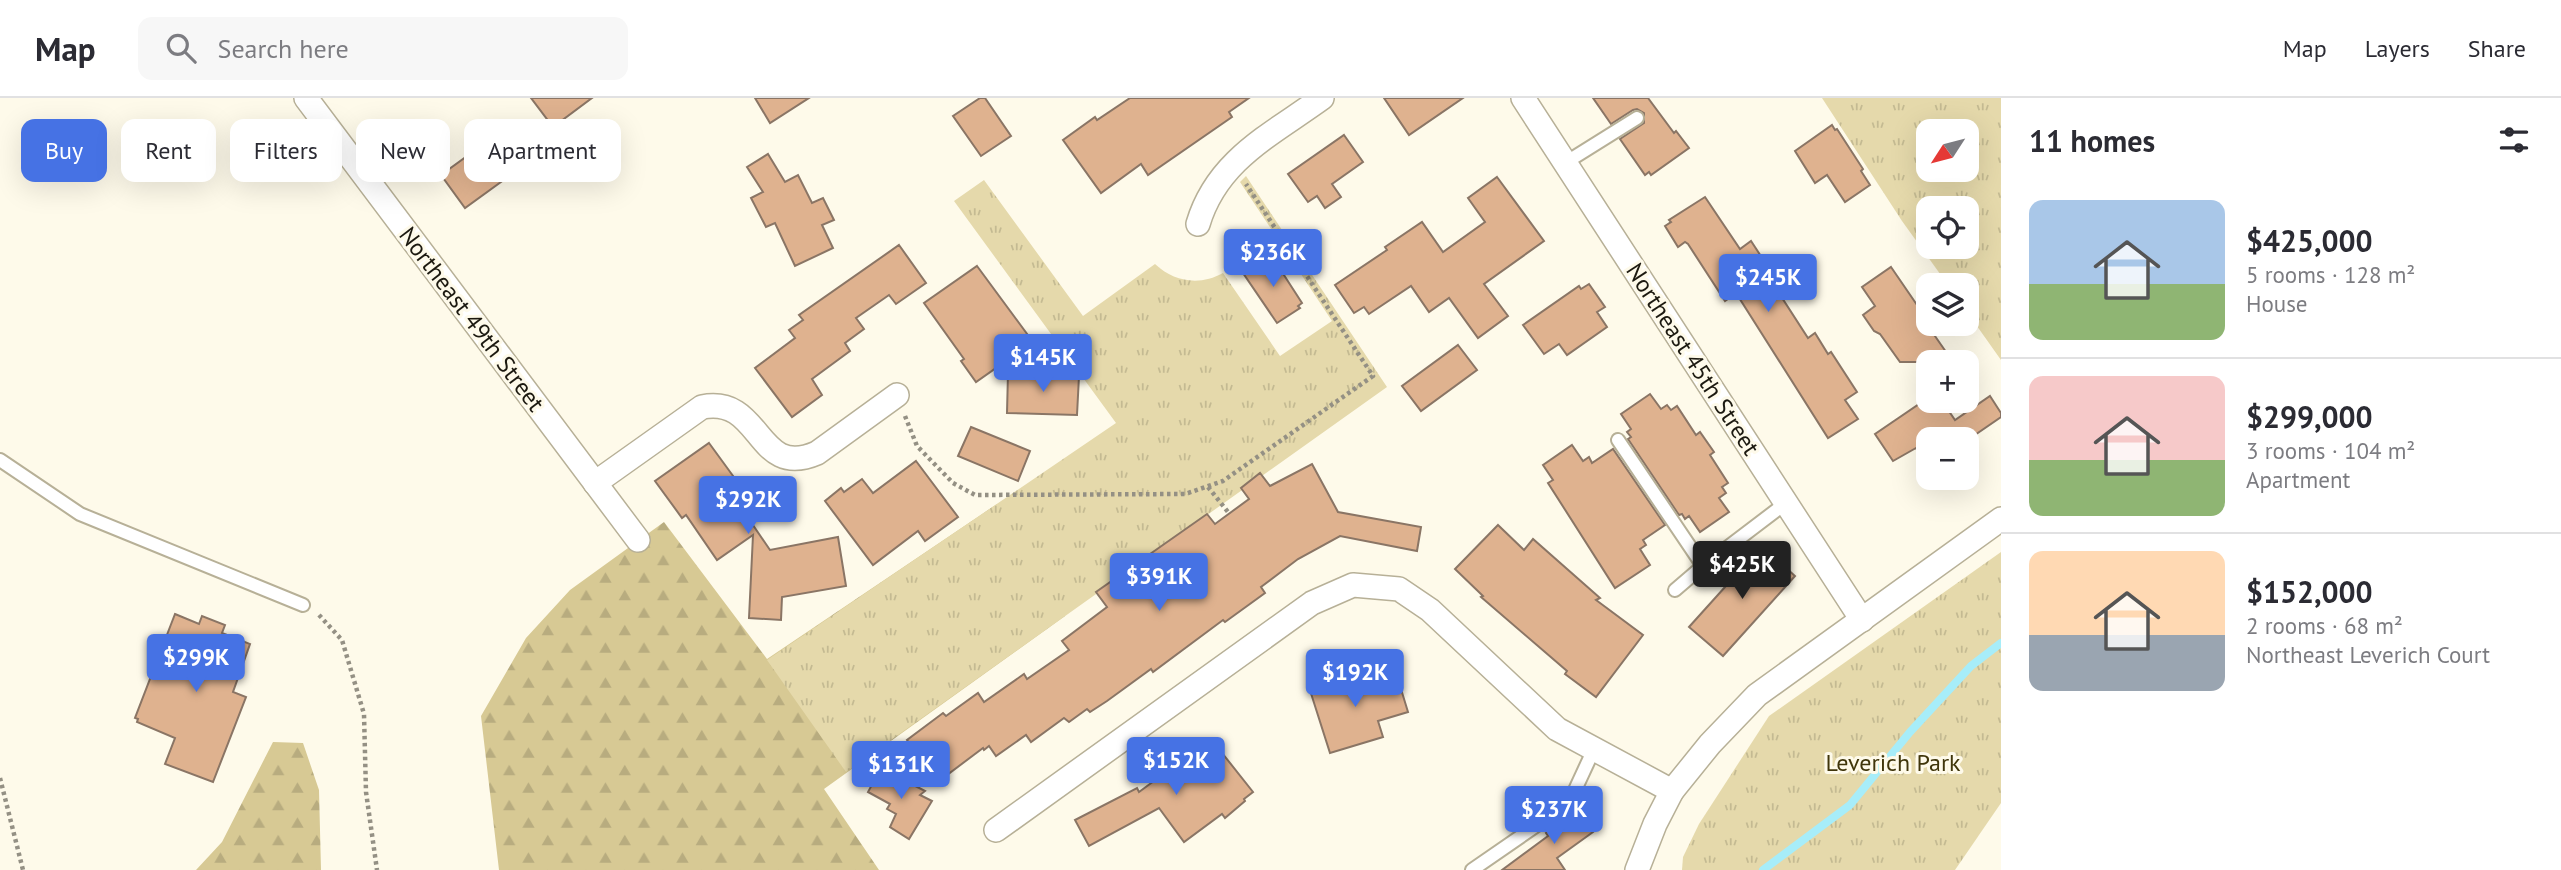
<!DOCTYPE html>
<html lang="en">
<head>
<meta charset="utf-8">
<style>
  body { margin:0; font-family:"PT Sans",sans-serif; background:#f7f7f7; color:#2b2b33; height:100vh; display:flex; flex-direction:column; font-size:26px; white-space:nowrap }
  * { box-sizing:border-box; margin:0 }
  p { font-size:23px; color:#7c7c81 }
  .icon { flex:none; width:38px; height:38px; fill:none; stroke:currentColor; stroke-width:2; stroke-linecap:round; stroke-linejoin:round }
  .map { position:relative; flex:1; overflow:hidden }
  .sheet { display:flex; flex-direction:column; background:#fff; width:560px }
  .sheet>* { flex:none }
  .guide { position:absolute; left:21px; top:21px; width:665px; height:63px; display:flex; gap:14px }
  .needle { width:46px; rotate:234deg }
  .controls { position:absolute; left:1916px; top:21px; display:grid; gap:14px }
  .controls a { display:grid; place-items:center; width:63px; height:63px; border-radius:14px; background:#fff; box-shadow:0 7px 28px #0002; font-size:35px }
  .price { position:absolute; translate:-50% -60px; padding:0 16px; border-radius:7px; background:#4672e4; color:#fff; font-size:23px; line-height:46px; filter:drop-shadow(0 2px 4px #0008) }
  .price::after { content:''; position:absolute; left:50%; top:42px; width:21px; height:16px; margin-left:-10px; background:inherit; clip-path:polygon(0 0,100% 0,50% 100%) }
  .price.on { background:#222; color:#fff }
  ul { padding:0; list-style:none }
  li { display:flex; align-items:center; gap:21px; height:175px; padding:0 28px }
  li+li { border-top:2px solid #e1e1e2 }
  li span { display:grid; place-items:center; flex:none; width:196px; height:140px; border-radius:14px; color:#555 }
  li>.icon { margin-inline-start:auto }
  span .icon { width:84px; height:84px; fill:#fffc; stroke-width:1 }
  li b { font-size:30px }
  h2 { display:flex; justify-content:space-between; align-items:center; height:84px; padding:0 28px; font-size:30px }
  .tag { padding:0 24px; border-radius:14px; background:#fff; box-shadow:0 7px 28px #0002; font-size:24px; line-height:63px }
  .tag.on { background:#4672e4; color:#fff }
  header { display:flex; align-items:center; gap:42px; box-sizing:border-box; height:98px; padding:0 35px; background:#fff; border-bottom:2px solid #e1e1e2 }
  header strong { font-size:33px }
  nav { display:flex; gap:38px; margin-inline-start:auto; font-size:24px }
  .search { width:490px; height:63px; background:#f7f7f7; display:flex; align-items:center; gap:18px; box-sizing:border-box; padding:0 24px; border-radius:14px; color:#7c7c81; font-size:26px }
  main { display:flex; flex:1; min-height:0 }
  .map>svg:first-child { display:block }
  .forest { fill:url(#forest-firs) }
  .park { fill:url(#park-tufts); fill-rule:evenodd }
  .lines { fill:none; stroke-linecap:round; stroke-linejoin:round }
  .stream { stroke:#a7edf9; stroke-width:8 }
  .building { fill:#dfb28f; stroke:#8a7565; stroke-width:2 }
  .lane-casing { stroke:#b7b097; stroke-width:16 }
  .street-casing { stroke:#b7b097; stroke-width:26 }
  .path { stroke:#949084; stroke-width:4.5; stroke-dasharray:3.5 3.5; stroke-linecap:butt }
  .lane { stroke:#fff; stroke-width:12 }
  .street { stroke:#fff; stroke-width:23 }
  .labels { text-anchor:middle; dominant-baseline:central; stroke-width:6; stroke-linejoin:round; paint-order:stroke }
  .street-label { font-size:24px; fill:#1c1910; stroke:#fefaea }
  .park-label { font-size:24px; fill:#40360b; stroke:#fefaea }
</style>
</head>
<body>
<header>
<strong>Map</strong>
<div class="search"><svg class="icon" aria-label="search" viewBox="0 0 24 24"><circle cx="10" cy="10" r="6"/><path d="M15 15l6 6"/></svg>Search here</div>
<nav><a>Map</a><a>Layers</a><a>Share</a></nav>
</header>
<main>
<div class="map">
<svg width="2001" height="772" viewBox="0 0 2001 772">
  <defs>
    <pattern id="forest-firs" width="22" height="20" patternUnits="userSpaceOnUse" patternTransform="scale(1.75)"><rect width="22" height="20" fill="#d7c994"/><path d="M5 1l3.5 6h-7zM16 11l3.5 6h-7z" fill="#b8ac7f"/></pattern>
    <pattern id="park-tufts" width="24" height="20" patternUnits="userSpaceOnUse" patternTransform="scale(1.75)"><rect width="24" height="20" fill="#e5d9ab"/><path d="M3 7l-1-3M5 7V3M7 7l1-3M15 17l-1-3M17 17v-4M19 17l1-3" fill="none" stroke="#c4ba92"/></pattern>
  </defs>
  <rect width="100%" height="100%" fill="#fefaea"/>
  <g class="forest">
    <path d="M 997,406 L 1065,518 L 824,691 L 879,772 L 499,772 L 481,618 L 526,540 L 570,492 L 664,424 L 767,561 Z"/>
    <path d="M 273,644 L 303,645 L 319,692 L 321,772 L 196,772 L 222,744 Z"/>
  </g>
  <g class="park">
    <path d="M 1822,0 L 2001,0 L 2001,262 L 1967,214 L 1967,187 L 1948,187 L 1902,123 ZM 1928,33 L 1967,33 L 1967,72 L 1928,72 ZM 1928,110 L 1967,110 L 1967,149 L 1928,149 Z"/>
    <path d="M 1246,78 L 1387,289 L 846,674 L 767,562 L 1116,325 L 954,103 L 984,82 L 1083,218 L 1155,166 C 1174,184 1200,188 1223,175 L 1280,258 L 1332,223 L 1240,84 Z"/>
    <path d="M 2001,454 L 2001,705 L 1955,772 L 1682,772 L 1683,759 L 1699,726 L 1769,618 Z"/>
  </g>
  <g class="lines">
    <path class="stream" d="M 1763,772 L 1850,707 L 1910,634 L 1971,568 L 2001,545"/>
  </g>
  <g class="building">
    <path d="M 531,0 L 592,0 L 553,29 Z"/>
    <path d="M 755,0 L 809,0 L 770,25 Z"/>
    <path d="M 980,0 L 985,0 L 1011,38 L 981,58 L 953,18 Z"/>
    <path d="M 1130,0 L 1249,0 L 1229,14 L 1232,19 L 1148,77 L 1141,66 L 1101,95 L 1063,42 L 1095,19 L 1097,22 Z"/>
    <path d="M 1384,0 L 1463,0 L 1409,37 Z"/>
    <path d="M 1593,0 L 1648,0 L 1674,35 L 1676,33 L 1689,50 L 1651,77 L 1649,74 L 1645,77 L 1620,41 L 1644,25 L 1644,15 L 1637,11 L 1633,12 L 1611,26 Z"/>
    <path d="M 1832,27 L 1835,32 L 1837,31 L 1863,71 L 1861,73 L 1870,87 L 1845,104 L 1827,77 L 1815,85 L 1795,53 Z"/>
    <path d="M 1344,37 L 1363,64 L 1332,86 L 1341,99 L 1325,110 L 1317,98 L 1308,104 L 1288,76 Z"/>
    <path d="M 481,48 L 505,81 L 465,110 L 441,77 Z"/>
    <path d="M 768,56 L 785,84 L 798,77 L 812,105 L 823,100 L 834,122 L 822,127 L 833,150 L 795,168 L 775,125 L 766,129 L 751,100 L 763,94 L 747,69 Z"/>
    <path d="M 1497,79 L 1544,143 L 1484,186 L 1508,218 L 1478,240 L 1449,200 L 1429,214 L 1411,188 L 1369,216 L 1364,209 L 1354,215 L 1335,187 L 1387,152 L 1385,149 L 1422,124 L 1443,154 L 1485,124 L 1468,100 Z"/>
    <path d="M 1705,99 L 1740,151 L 1751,143 L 1770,172 L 1766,175 L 1808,240 L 1815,235 L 1828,256 L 1831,254 L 1857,294 L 1845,302 L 1858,321 L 1828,340 L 1736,195 L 1725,203 L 1688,146 L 1685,144 L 1678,149 L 1665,128 L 1671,124 L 1669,122 Z"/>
    <path d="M 899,147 L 926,185 L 896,206 L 889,197 L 856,220 L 864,231 L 845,245 L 850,253 L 812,281 L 822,297 L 792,319 L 755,270 L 795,240 L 789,232 L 803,222 L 799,217 Z"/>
    <path d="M 1271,157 L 1302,205 L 1298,208 L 1300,210 L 1277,225 L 1243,175 Z"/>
    <path d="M 977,168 L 1033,244 L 976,284 L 961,263 L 964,261 L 924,205 Z"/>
    <path d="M 1891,169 L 1928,223 L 1928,228 L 1953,264 L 1900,264 L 1880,236 L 1874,233 L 1863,217 L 1875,208 L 1862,189 Z"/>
    <path d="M 1589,186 L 1605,209 L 1597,214 L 1607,229 L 1567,257 L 1559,246 L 1544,256 L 1523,227 L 1579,188 L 1581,191 Z"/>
    <path d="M 1458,247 L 1477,272 L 1421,313 L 1402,288 Z"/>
    <path d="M 1008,275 L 1079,278 L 1077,317 L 1007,315 Z"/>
    <path d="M 1650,296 L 1661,311 L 1667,307 L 1671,312 L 1677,308 L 1696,337 L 1700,334 L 1714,354 L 1710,357 L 1728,385 L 1722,389 L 1726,395 L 1719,400 L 1729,414 L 1700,434 L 1689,418 L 1685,421 L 1682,416 L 1679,417 L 1628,341 L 1631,339 L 1627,334 L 1631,331 L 1621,316 Z"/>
    <path d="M 1990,298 L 2001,315 L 2001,319 L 1969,341 L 1928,341 L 1928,349 L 1919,355 L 1916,350 L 1893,363 L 1875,336 L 1928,300 L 1928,303 L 1942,303 L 1955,322 Z"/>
    <path d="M 971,329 L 1030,353 L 1018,383 L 958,358 Z"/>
    <path d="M 709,345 L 736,382 L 727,389 L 770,452 L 838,439 L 846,488 L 782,499 L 781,522 L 749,520 L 753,437 L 717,462 L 686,417 L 682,420 L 655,383 Z"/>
    <path d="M 1572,347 L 1583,363 L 1589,359 L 1592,365 L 1613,351 L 1665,427 L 1643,442 L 1646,447 L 1640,451 L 1650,467 L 1615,490 L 1548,385 L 1553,382 L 1543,367 Z"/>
    <path d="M 916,363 L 958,419 L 925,443 L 918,433 L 873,467 L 825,403 L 841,390 L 844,394 L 862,381 L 873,395 Z"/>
    <path d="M 1312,366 L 1338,414 L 1421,429 L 1417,453 L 1340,438 L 1298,461 L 1261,489 L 1265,495 L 1225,524 L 1223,522 L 1153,574 L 1151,571 L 1107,603 L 1090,614 L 1087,611 L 1069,624 L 1064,620 L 1031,644 L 1026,637 L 996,658 L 989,648 L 984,652 L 983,650 L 939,683 L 907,642 L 943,615 L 946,618 L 978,595 L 984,604 L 1024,576 L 1027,581 L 1069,552 L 1062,543 L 1107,509 L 1096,494 L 1207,416 L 1215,426 L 1249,401 L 1241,390 L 1260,375 L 1270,388 Z"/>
    <path d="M 1498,427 L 1524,452 L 1533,441 L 1600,500 L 1596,502 L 1643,537 L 1596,599 L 1565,576 L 1567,573 L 1481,499 L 1483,498 L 1455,471 Z"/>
    <path d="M 1762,448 L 1795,478 L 1723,558 L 1689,529 Z"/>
    <path d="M 175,516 L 199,526 L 202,518 L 225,527 L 222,535 L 250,546 L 233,594 L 246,599 L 213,684 L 165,666 L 175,640 L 137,624 L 138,621 L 135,620 Z"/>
    <path d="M 1353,572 L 1359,589 L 1397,578 L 1408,614 L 1378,623 L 1383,639 L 1330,655 L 1308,586 Z"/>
    <path d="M 1211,641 L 1253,694 L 1244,701 L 1245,703 L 1225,720 L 1222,716 L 1184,744 L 1159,710 L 1089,748 L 1075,722 L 1137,690 L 1139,694 Z"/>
    <path d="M 881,670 L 925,693 L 920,697 L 932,703 L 909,741 L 890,729 L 896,716 L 887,711 L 890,706 L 868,694 Z"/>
    <path d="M 1578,712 L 1593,734 L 1557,760 L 1565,772 L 1502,772 L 1548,738 L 1546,735 Z"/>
  </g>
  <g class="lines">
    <defs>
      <g id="lane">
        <path d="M 1565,65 L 1637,20"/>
        <path d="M 1618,342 L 1703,468"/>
        <path d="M 0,362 L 80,416 L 303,507"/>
        <path d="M 1675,492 L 1703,468 L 1786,405"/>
        <path d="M 1472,772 L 1569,705 L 1594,651"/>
      </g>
      <g id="street">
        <path d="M 306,0 L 638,442"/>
        <path d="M 1523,0 L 1862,522"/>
        <path d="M 1198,126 C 1217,62 1271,37 1322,0"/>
        <path d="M 595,385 L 702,309 C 763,297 755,382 817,355 L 897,297"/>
        <path d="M 996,732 L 1312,505 L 1353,487 L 1399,491 L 1430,512 L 1557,631 L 1672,693"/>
        <path d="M 1637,772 L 1655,726 L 1672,693 L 1710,646 L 1757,597 L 2001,421"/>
      </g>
    </defs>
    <use href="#lane" class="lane-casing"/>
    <use href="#street" class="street-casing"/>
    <g class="path">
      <path d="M 905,318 L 917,348 L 953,385 L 975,397 L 1185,396 L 1223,383 L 1373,278 L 1246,86"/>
      <path d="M 1208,389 L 1228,414"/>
      <path d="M 319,517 L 342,542 L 364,616 L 366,694 L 377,772"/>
      <path d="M 0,680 L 23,772"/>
    </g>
    <use href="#lane" class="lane"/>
    <use href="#street" class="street"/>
  </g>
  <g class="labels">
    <g class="street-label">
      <text transform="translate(472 221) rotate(53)">Northeast 49th Street</text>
      <text transform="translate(1693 261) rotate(57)">Northeast 45th Street</text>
    </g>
    <g class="park-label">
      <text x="1893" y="664">Leverich Park</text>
    </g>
  </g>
</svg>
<div class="controls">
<a><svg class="needle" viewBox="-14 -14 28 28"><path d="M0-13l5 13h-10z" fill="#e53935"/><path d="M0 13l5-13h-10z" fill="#7c7c81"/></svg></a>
<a><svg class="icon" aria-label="locate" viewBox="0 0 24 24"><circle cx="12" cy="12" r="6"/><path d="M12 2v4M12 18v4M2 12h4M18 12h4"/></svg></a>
<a><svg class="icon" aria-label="layers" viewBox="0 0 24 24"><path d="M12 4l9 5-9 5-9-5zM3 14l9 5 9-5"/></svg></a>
<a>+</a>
<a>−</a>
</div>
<b class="price" style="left:1273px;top:191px">$236K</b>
<b class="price" style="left:1768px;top:216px">$245K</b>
<b class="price" style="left:1043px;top:296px">$145K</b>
<b class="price" style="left:748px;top:438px">$292K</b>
<b class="price on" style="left:1742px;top:503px">$425K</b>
<b class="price" style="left:1159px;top:515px">$391K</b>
<b class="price" style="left:196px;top:596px">$299K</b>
<b class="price" style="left:1355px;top:611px">$192K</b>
<b class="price" style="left:1176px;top:699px">$152K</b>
<b class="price" style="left:901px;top:703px">$131K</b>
<b class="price" style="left:1554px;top:748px">$237K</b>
<div class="guide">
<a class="tag on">Buy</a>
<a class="tag">Rent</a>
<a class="tag">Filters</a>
<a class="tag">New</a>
<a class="tag">Apartment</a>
</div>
</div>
<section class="sheet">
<h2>11 homes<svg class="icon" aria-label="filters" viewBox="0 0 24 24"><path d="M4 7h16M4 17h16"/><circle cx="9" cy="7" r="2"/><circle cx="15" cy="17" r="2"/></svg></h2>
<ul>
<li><span style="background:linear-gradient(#a9c7e8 60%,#8fb573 0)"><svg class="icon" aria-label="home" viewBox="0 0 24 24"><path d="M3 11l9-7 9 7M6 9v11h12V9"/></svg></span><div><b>$425,000</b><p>5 rooms · 128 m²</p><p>House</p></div></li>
<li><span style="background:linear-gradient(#f6c9c9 60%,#8fb573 0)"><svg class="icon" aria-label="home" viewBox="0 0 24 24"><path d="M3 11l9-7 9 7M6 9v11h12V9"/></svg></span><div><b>$299,000</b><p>3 rooms · 104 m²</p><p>Apartment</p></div></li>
<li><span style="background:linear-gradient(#ffd9b3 60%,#9aa5b1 0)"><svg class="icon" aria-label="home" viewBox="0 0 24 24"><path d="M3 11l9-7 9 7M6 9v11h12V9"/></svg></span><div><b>$152,000</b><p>2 rooms · 68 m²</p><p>Northeast Leverich Court</p></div></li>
</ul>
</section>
</main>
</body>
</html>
